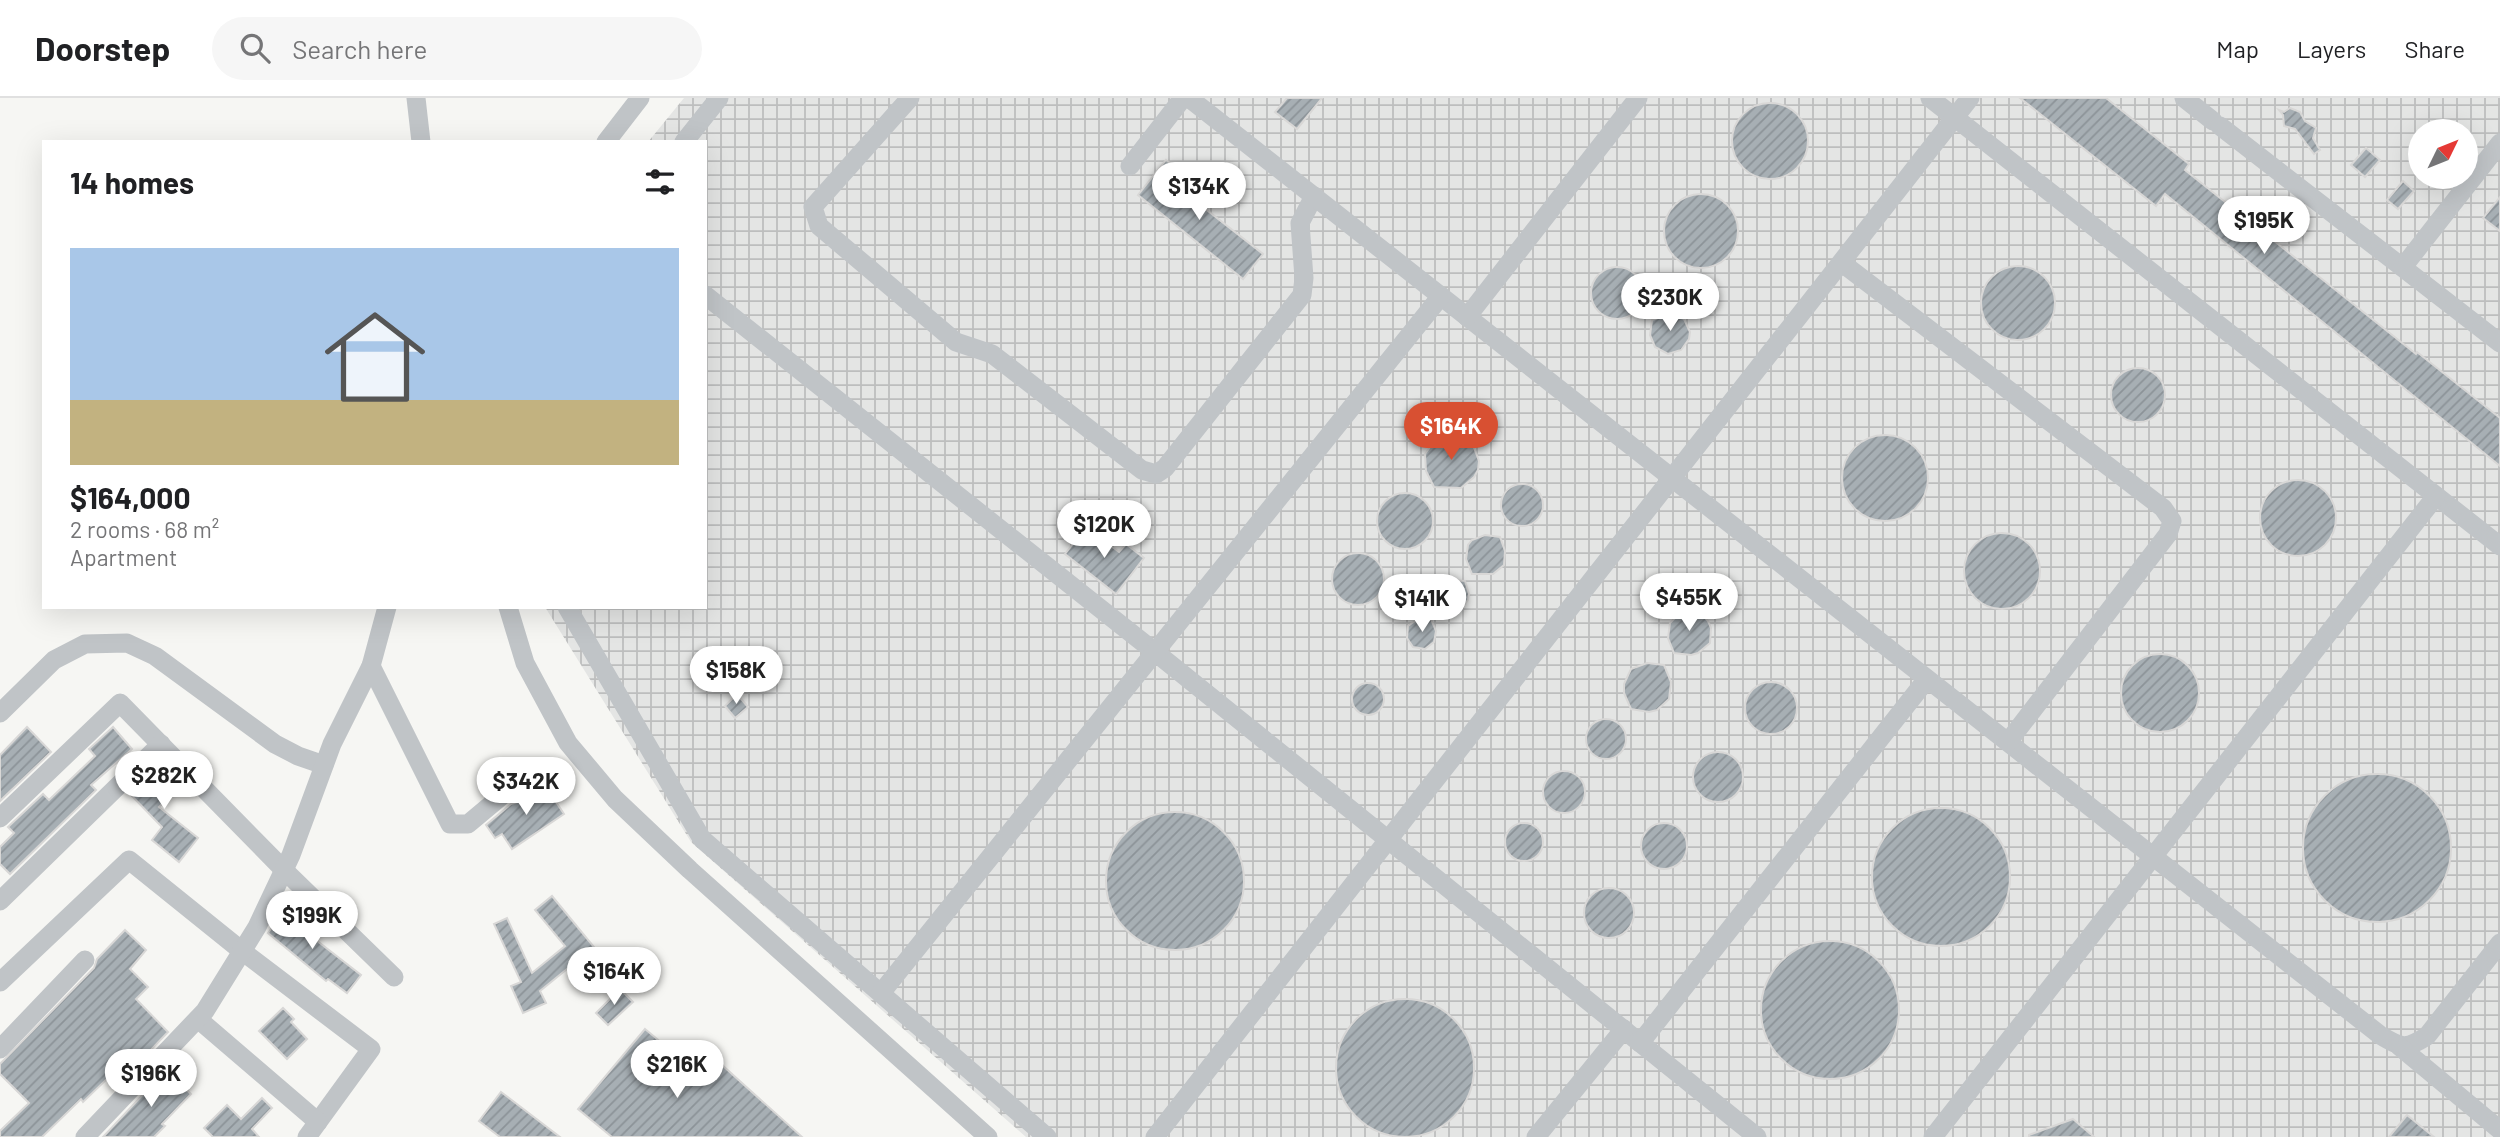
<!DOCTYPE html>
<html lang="en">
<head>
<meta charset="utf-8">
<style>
  body { margin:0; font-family:Barlow,sans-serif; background:#f6f6f6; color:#202124; height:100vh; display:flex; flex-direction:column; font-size:26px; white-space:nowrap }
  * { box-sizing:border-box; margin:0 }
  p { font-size:23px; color:#757577 }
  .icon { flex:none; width:38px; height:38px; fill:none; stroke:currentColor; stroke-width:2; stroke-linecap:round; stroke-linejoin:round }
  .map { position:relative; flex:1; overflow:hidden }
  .sheet { position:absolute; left:42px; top:42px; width:665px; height:469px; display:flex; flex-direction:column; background:#fff; border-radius:0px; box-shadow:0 7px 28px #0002 }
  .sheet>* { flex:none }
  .needle { width:46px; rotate:47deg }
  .fabs { position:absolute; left:2408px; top:21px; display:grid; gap:14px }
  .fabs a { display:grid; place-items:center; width:70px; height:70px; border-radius:50%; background:#fff; box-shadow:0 7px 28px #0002; font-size:35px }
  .price { position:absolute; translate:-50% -60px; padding:0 16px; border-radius:24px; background:#fff; color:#222; font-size:23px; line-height:46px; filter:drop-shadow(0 2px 4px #0008) }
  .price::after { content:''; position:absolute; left:50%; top:42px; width:21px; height:16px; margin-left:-10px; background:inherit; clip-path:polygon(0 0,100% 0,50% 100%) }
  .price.active { background:#d85032; color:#fff }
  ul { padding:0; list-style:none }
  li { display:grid; align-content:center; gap:14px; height:371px; padding:0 28px }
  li+li { border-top:2px solid #e0e0e0 }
  li span { display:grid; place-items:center; height:217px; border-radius:0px; color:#555 }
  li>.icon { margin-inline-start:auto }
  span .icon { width:126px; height:126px; fill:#fffc; stroke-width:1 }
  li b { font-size:30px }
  h2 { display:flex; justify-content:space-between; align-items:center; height:84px; padding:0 28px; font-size:30px }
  header { display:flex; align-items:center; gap:42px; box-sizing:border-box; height:98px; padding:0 35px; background:#fff; border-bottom:2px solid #e0e0e0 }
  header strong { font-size:33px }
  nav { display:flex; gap:38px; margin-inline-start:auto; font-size:24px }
  .search { width:490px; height:63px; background:#f6f6f6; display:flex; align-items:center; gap:18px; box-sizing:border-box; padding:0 24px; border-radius:38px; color:#757577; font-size:26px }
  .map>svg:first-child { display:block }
  .industrial { fill:url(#industrial-grid); fill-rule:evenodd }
  .building { fill:url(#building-hatch); stroke:#d8d7d6; stroke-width:2 }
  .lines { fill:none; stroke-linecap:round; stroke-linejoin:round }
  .minor { stroke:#c0c4c7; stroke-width:19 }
</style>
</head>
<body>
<header>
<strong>Doorstep</strong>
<div class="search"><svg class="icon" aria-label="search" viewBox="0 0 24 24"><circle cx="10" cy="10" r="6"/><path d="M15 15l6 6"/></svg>Search here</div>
<nav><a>Map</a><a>Layers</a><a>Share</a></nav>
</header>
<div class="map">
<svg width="2500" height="1039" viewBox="0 0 2500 1039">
  <defs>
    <pattern id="industrial-grid" width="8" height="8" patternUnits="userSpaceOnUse" patternTransform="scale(1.75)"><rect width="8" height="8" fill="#e4e5e4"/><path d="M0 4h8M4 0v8" fill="none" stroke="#bdbebe"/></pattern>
    <pattern id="building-hatch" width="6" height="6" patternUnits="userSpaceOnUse" patternTransform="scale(1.75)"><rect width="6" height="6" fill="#a7afb4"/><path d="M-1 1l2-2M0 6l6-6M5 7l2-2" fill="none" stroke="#8c9398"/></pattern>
  </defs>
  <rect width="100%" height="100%" fill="#f6f6f3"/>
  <path class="industrial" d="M 684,0 L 2500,0 L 2500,1039 L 1026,1039 L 691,744 L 545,509 L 705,509 L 705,44 L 648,44 ZM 2420,33 L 2466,33 L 2466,79 L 2420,79 Z"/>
  <g class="building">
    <path d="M 1287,0 L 1322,0 L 1297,31 L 1275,14 Z"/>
    <path d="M 2020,0 L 2106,0 L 2189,66 L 2185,72 L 2416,256 L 2417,254 L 2500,320 L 2500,368 L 2165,96 L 2156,108 Z"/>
    <circle cx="1770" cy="43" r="38"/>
    <path d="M 2290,10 L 2300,14 L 2305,23 L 2316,30 L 2313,40 L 2320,52 L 2314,56 L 2295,31 L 2284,28 L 2283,17 L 2279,12 L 2284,14 Z"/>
    <path d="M 2366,50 L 2380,62 L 2365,79 L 2351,67 Z"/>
    <path d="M 1166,62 L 1180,73 L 1171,84 L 1263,156 L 1243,181 L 1138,97 Z"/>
    <path d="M 2403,83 L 2414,93 L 2398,111 L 2387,102 Z"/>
    <circle cx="1701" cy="133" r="37"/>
    <path d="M 2500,99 L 2500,133 L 2483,120 Z"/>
    <circle cx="2018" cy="205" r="37"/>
    <circle cx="1617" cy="195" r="26"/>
    <path d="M 1672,215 L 1684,221 L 1690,234 L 1689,241 L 1681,252 L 1668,256 L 1655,249 L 1650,237 L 1652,222 Z"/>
    <circle cx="2138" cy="297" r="27"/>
    <path d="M 1451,336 L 1460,337 L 1473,347 L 1479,363 L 1478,372 L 1474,379 L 1461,390 L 1434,389 L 1426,373 L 1425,356 L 1435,342 Z"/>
    <circle cx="1885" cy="380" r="43"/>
    <circle cx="2298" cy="420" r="38"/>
    <circle cx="1522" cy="407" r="21"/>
    <circle cx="1405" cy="423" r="28"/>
    <path d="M 1086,429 L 1119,454 L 1126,446 L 1144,460 L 1116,496 L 1065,456 Z"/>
    <circle cx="2002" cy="473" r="38"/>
    <path d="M 1485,437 L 1500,439 L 1505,453 L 1504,467 L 1493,476 L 1472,476 L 1466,461 L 1468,447 L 1472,442 Z"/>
    <circle cx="1358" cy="481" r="26"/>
    <path d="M 1451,482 L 1465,483 L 1469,496 L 1468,502 L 1460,512 L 1441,512 L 1438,493 L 1445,483 Z"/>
    <path d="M 1688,513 L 1703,517 L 1708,523 L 1711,530 L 1710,545 L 1698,555 L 1691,557 L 1674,555 L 1668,540 L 1670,525 L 1681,514 Z"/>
    <path d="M 1418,521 L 1431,521 L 1436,533 L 1434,544 L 1425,551 L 1413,549 L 1407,540 L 1408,528 Z"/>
    <circle cx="2160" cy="595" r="39"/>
    <path d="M 1647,565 L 1664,567 L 1671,584 L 1669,601 L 1657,612 L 1649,614 L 1631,611 L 1624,595 L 1624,586 L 1631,571 Z"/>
    <circle cx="1771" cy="610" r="26"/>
    <circle cx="1368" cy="601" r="16"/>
    <path d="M 737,596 L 748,609 L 735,620 L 725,608 Z"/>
    <circle cx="1606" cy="641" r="20"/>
    <path d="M 27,629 L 51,654 L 0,703 L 0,657 Z"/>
    <path d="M 113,629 L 132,651 L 91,687 L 96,692 L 10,776 L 0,766 L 0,749 L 14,735 L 8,729 L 43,696 L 49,702 L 95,658 L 89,651 Z"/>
    <circle cx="1718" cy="679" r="25"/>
    <path d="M 161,664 L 182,686 L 159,709 L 198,740 L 179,764 L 152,742 L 162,729 L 129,695 Z"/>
    <path d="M 534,671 L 564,716 L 512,751 L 502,736 L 495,740 L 486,727 L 511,706 L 538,697 L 541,687 L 538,681 L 532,677 L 524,678 Z"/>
    <circle cx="1564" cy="694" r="21"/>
    <circle cx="2377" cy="750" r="74"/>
    <circle cx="1941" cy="779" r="69"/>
    <circle cx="1175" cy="783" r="69"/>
    <circle cx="1664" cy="748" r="23"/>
    <circle cx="1524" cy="744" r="19"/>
    <circle cx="1609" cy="815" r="25"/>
    <path d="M 552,798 L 594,849 L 540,893 L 546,905 L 523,915 L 511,888 L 521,884 L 494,826 L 507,820 L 532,875 L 565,848 L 535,812 Z"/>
    <path d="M 288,809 L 311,829 L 307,835 L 361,877 L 347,895 L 328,881 L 326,883 L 268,835 Z"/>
    <path d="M 125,832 L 146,852 L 130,871 L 148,889 L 136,901 L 168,934 L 121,983 L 112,976 L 83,1004 L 81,1001 L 42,1039 L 0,1039 L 0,1033 L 29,1005 L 0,976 L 0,966 L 94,870 L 97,861 Z"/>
    <circle cx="1830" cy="912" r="69"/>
    <path d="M 620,891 L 633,904 L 608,927 L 596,915 Z"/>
    <circle cx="1405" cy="970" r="69"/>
    <path d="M 283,910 L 294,921 L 291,924 L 307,941 L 287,961 L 259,933 Z"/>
    <path d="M 645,931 L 686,965 L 689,962 L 710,981 L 722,967 L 802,1039 L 612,1039 L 578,1011 Z"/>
    <path d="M 166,972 L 191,996 L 162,1026 L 165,1028 L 154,1039 L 103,1039 Z"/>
    <path d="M 501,994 L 560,1039 L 500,1039 L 479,1023 Z"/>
    <path d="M 262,1000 L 272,1010 L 252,1031 L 259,1039 L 213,1039 L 204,1030 L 227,1007 L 241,1021 Z"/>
    <path d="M 2407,1017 L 2434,1039 L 2389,1039 Z"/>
    <path d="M 2073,1021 L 2094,1039 L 2029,1039 L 2029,1037 Z"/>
  </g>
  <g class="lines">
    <g class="minor">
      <path d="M 416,0 L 421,44"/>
      <path d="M 910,0 L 813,109 L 819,128 L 956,244 L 992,256 L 1142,372 L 1156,376 L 1165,370 L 1302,197 L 1304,180 L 1300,125 L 1314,98"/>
      <path d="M 1189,0 L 2380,937 C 2402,950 2405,952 2427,938 L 2500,845"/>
      <path d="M 1930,0 L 2500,448"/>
      <path d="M 2184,0 L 2213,23"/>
      <path d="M 2220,28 L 2500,245"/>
      <path d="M 606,44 L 640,0"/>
      <path d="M 684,44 L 719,0"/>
      <path d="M 1130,68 L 1183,0"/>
      <path d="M 1842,165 L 2163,410 L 2172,423 L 2168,436 L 2008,644"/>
      <path d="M 2403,169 L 2500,45"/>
      <path d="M 705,197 L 1155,554 L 1757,1039"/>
      <path d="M 1467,219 L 1638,0"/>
      <path d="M 508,509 L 525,565 L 568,645 L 615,701 L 690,772 L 988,1039"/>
      <path d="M 567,509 L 702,741 L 1047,1039"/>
      <path d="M 371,568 L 450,726 L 468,726 L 505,695 L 529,689"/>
      <path d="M 0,615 L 54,562 L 85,546 L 127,545 L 155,558 L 275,646 L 298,658 L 324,667"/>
      <path d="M 0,720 L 120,605 L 284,772 L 394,879"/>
      <path d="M 0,803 L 161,646"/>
      <path d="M 0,884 L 129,762 L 242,853 L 371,951 L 307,1039"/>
      <path d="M 881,895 L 1441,198"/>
      <path d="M 198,921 L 318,1024"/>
      <path d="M 1640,945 L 1927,581"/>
      <path d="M 2399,948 L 2500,1032"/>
      <path d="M 0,951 L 85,862"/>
      <path d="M 85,1039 L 205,913 L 257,829 L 291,757 L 332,646 L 371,568 L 387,509"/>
      <path d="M 1155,1039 L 1970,0"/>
      <path d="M 1536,1039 L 1624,931"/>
      <path d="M 1933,1039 L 2436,398"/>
    </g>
  </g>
</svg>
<div class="fabs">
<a><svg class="needle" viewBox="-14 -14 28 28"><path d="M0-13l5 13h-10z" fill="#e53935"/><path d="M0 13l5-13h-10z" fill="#757577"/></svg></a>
</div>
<b class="price" style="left:1199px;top:124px">$134K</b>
<b class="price" style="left:2264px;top:158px">$195K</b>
<b class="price" style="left:1670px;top:235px">$230K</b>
<b class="price active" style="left:1451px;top:364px">$164K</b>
<b class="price" style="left:1104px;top:462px">$120K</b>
<b class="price" style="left:1689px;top:535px">$455K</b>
<b class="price" style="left:1422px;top:536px">$141K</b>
<b class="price" style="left:736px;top:608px">$158K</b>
<b class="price" style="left:164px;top:713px">$282K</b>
<b class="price" style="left:526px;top:719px">$342K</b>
<b class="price" style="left:312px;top:853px">$199K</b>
<b class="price" style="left:614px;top:909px">$164K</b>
<b class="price" style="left:677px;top:1002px">$216K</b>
<b class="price" style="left:151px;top:1011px">$196K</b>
<section class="sheet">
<h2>14 homes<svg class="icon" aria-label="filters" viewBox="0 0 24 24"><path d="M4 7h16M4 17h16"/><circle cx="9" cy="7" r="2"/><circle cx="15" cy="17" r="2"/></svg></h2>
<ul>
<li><span style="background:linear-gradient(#a9c7e8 70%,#c2b280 0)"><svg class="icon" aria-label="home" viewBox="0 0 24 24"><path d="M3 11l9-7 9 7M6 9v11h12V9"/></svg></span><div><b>$164,000</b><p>2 rooms · 68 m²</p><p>Apartment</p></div></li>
</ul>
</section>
</div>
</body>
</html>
